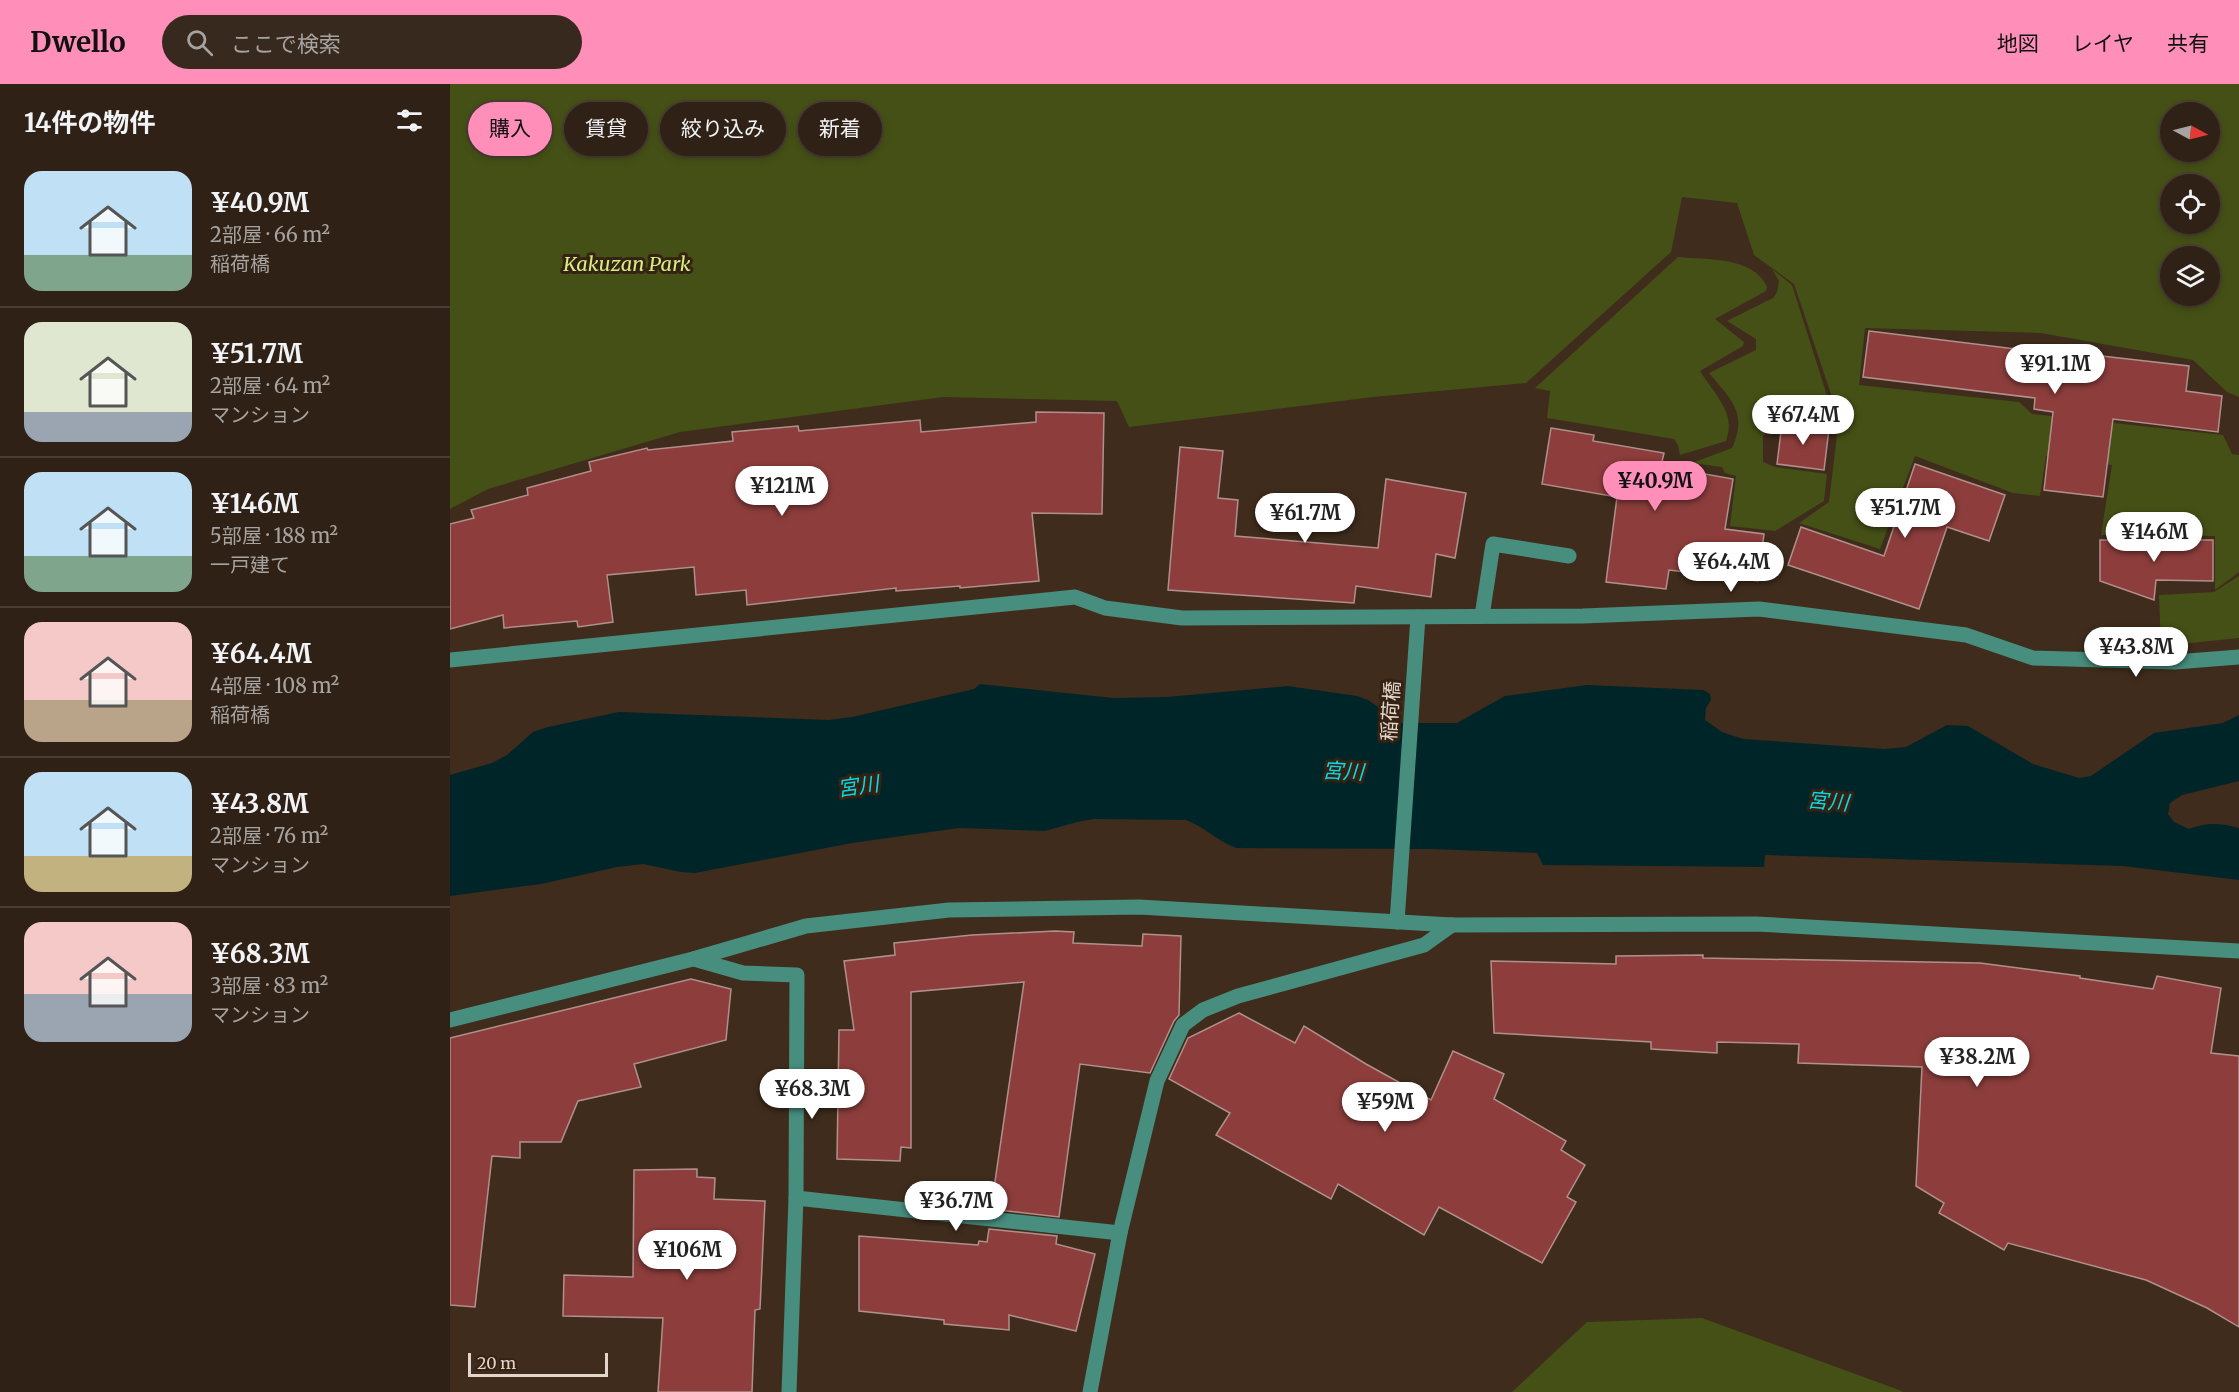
<!DOCTYPE html>
<html lang="ja">
<head>
<meta charset="utf-8">
<style>
  body { margin:0; font-family:Merriweather,"Noto Sans JP",serif; background:#37291e; color:#f1f3f6; height:100vh; display:flex; flex-direction:column; font-size:22px; white-space:nowrap }
  * { box-sizing:border-box; margin:0 }
  p { font-size:20px; color:#a7a3a0 }
  .icon { flex:none; width:33px; height:33px; fill:none; stroke:currentColor; stroke-width:2; stroke-linecap:round; stroke-linejoin:round }
  .map { position:relative; flex:1; overflow:hidden }
  .sheet { display:flex; flex-direction:column; background:#2f2115; width:450px }
  .sheet>* { flex:none }
  .banner { position:absolute; left:18px; top:18px; width:570px; height:54px; display:flex; gap:12px }
  .needle { width:39px; rotate:97deg }
  .tools { position:absolute; left:1710px; top:18px; display:grid; gap:12px }
  .tools a { display:grid; place-items:center; width:60px; height:60px; border-radius:50%; background:#2f2115; box-shadow:0 3px 9px #0003,0 0 0 2px #4a3e34; font-size:30px }
  .scale { position:absolute; left:18px; bottom:15px; width:140px; box-sizing:border-box; padding-left:6px; border:3px solid #e2d6cc; border-top:0; font-size:16px; line-height:21px; white-space:nowrap; color:#e2d6cc; -webkit-text-stroke:4px #352212; paint-order:stroke }
  .price { position:absolute; translate:-50% -51px; padding:0 14px; border-radius:21px; background:#fff; color:#222; font-size:20px; line-height:39px; filter:drop-shadow(0 2px 3px #0008) }
  .price::after { content:''; position:absolute; left:50%; top:36px; width:18px; height:14px; margin-left:-9px; background:inherit; clip-path:polygon(0 0,100% 0,50% 100%) }
  .price.on { background:#ff8eb9; color:#111 }
  ul { padding:0; list-style:none }
  li { display:flex; align-items:center; gap:18px; height:150px; padding:0 24px }
  li+li { border-top:2px solid #4a3e34 }
  li span { display:grid; place-items:center; flex:none; width:168px; height:120px; border-radius:18px; color:#555 }
  li>.icon { margin-inline-start:auto }
  span .icon { width:72px; height:72px; fill:#fffc; stroke-width:1 }
  li b { font-size:26px }
  h2 { display:flex; justify-content:space-between; align-items:center; height:72px; padding:0 24px; font-size:26px }
  .chip { padding:0 21px; border-radius:27px; background:#2f2115; box-shadow:0 3px 9px #0003,0 0 0 2px #4a3e34; font-size:21px; line-height:54px }
  .chip.on { background:#ff8eb9; color:#111 }
  header { display:flex; align-items:center; gap:36px; box-sizing:border-box; height:84px; padding:0 30px; background:#ff8eb9; color:#111 }
  header strong { font-size:28px }
  nav { display:flex; gap:33px; margin-inline-start:auto; font-size:21px }
  .search { width:420px; height:54px; background:#37291e; display:flex; align-items:center; gap:15px; box-sizing:border-box; padding:0 21px; border-radius:33px; color:#a7a3a0; font-size:22px }
  main { display:flex; flex:1; min-height:0 }
  .map>svg:first-child { display:block }
  .green { fill:#455016; fill-rule:evenodd }
  .water { fill:#002529 }
  .building { fill:#8d3e3c; stroke:#b0908d; stroke-width:1.5 }
  .lines { fill:none; stroke-linecap:round; stroke-linejoin:round }
  .minor { stroke:#478e7e; stroke-width:15 }
  .labels { text-anchor:middle; dominant-baseline:central; stroke-width:6; stroke-linejoin:round; paint-order:stroke }
  .park-label { font-size:20px; font-style:italic; fill:#d6ee80; stroke:#352212 }
  .street-label { font-size:20px; fill:#e2d6cc; stroke:#352212 }
  .water-label { font-size:21px; font-style:italic; fill:#03dbea; stroke:#352212 }
</style>
</head>
<body>
<header>
<strong>Dwello</strong>
<div class="search"><svg class="icon" aria-label="search" viewBox="0 0 24 24"><circle cx="10" cy="10" r="6"/><path d="M15 15l6 6"/></svg>ここで検索</div>
<nav><a>地図</a><a>レイヤ</a><a>共有</a></nav>
</header>
<main>
<section class="sheet">
<h2>14件の物件<svg class="icon" aria-label="filters" viewBox="0 0 24 24"><path d="M4 7h16M4 17h16"/><circle cx="9" cy="7" r="2"/><circle cx="15" cy="17" r="2"/></svg></h2>
<ul>
<li><span style="background:linear-gradient(#bfe0f5 70%,#7fa58c 0)"><svg class="icon" aria-label="home" viewBox="0 0 24 24"><path d="M3 11l9-7 9 7M6 9v11h12V9"/></svg></span><div><b>¥40.9M</b><p>2部屋 · 66 m²</p><p>稲荷橋</p></div></li>
<li><span style="background:linear-gradient(#dfe7d0 75%,#9aa5b1 0)"><svg class="icon" aria-label="home" viewBox="0 0 24 24"><path d="M3 11l9-7 9 7M6 9v11h12V9"/></svg></span><div><b>¥51.7M</b><p>2部屋 · 64 m²</p><p>マンション</p></div></li>
<li><span style="background:linear-gradient(#bfe0f5 70%,#7fa58c 0)"><svg class="icon" aria-label="home" viewBox="0 0 24 24"><path d="M3 11l9-7 9 7M6 9v11h12V9"/></svg></span><div><b>¥146M</b><p>5部屋 · 188 m²</p><p>一戸建て</p></div></li>
<li><span style="background:linear-gradient(#f6c9c9 65%,#b9a48a 0)"><svg class="icon" aria-label="home" viewBox="0 0 24 24"><path d="M3 11l9-7 9 7M6 9v11h12V9"/></svg></span><div><b>¥64.4M</b><p>4部屋 · 108 m²</p><p>稲荷橋</p></div></li>
<li><span style="background:linear-gradient(#bfe0f5 70%,#c2b280 0)"><svg class="icon" aria-label="home" viewBox="0 0 24 24"><path d="M3 11l9-7 9 7M6 9v11h12V9"/></svg></span><div><b>¥43.8M</b><p>2部屋 · 76 m²</p><p>マンション</p></div></li>
<li><span style="background:linear-gradient(#f6c9c9 60%,#9aa5b1 0)"><svg class="icon" aria-label="home" viewBox="0 0 24 24"><path d="M3 11l9-7 9 7M6 9v11h12V9"/></svg></span><div><b>¥68.3M</b><p>3部屋 · 83 m²</p><p>マンション</p></div></li>
</ul>
</section>
<div class="map">
<svg width="1789" height="1308" viewBox="0 0 1789 1308">
  <rect width="100%" height="100%" fill="#3f2c1c"/>
  <g class="green">
    <path d="M 0,0 L 1789,0 L 1789,313 L 1777,308 L 1743,276 L 1591,249 L 1415,244 L 1409,301 L 1569,318 L 1582,330 L 1773,351 L 1782,370 L 1789,371 L 1789,488 L 1765,506 L 1765,452 L 1651,451 L 1662,381 L 1596,372 L 1590,412 L 1563,409 L 1465,372 L 1430,465 L 1349,439 L 1379,418 L 1389,334 L 1344,200 L 1304,171 L 1287,119 L 1232,113 L 1221,168 L 1076,299 L 923,313 L 679,343 L 667,317 L 493,313 L 230,348 L 38,405 L 0,425 ZM 1720,28 L 1760,28 L 1760,68 L 1720,68 ZM 1720,100 L 1760,100 L 1760,140 L 1720,140 ZM 1720,172 L 1760,172 L 1760,212 L 1720,212 Z"/>
    <path d="M 1228,173 C 1256,176 1304,172 1317,203 L 1316,207 L 1265,235 L 1294,258 L 1293,262 L 1250,287 C 1264,310 1287,329 1276,357 L 1230,371 L 1228,361 L 1224,355 L 1097,334 L 1100,307 L 1085,304 Z"/>
    <path d="M 1322,185 L 1342,201 L 1385,337 L 1384,344 L 1330,338 L 1313,352 L 1313,378 L 1325,383 L 1377,390 L 1374,417 L 1325,447 L 1280,442 L 1286,392 L 1275,389 L 1272,383 L 1242,379 L 1282,364 C 1298,328 1281,316 1259,289 L 1306,266 L 1306,255 L 1277,237 L 1323,214 L 1327,208 L 1329,197 Z"/>
    <path d="M 1789,492 L 1789,554 L 1711,562 L 1709,511 L 1764,508 Z"/>
    <path d="M 1252,1234 L 1449,1306 L 1453,1308 L 1062,1308 L 1137,1238 Z"/>
  </g>
  <path class="water" d="M 530,600 L 663,614 L 717,613 L 838,602 L 907,612 L 918,616 L 950,639 L 1007,639 L 1055,612 L 1137,601 L 1253,606 L 1260,610 L 1261,616 L 1256,624 L 1255,636 L 1272,648 L 1293,655 L 1434,665 L 1456,663 L 1497,641 L 1518,642 L 1583,680 L 1629,694 L 1641,692 L 1704,649 L 1773,639 L 1789,631 L 1789,697 L 1732,711 L 1720,719 L 1718,730 L 1724,738 L 1739,745 C 1757,738 1770,739 1789,744 L 1789,796 L 1673,782 L 1315,771 L 1314,783 L 1093,781 L 1087,769 L 981,765 L 786,764 C 768,757 754,743 736,736 L 644,735 L 627,738 L 595,747 L 509,744 L 402,759 L 245,789 L 231,788 L 193,780 L 167,783 L 91,800 L 0,812 L 0,691 L 42,679 L 57,671 L 83,648 L 98,643 L 169,628 L 379,636 L 402,633 L 524,605 Z"/>
  <g class="building">
    <path d="M 1419,247 L 1591,268 L 1591,265 L 1739,282 L 1736,307 L 1772,312 L 1768,348 L 1663,335 L 1653,413 L 1594,406 L 1603,328 L 1584,325 L 1585,314 L 1413,293 Z"/>
    <path d="M 586,328 L 654,329 L 652,430 L 582,429 L 589,497 L 510,504 L 510,502 L 446,507 L 446,504 L 297,521 L 296,506 L 246,511 L 244,483 L 157,491 L 163,538 L 128,543 L 127,537 L 54,544 L 53,531 L 0,545 L 0,440 L 24,434 L 21,426 L 78,411 L 77,404 L 141,387 L 139,378 L 197,364 L 198,366 L 283,357 L 282,348 L 348,342 L 349,347 L 470,336 L 471,348 L 586,338 Z"/>
    <path d="M 1332,339 L 1379,345 L 1374,386 L 1327,380 Z"/>
    <path d="M 1101,344 L 1144,351 L 1143,357 L 1214,369 L 1211,382 L 1283,395 L 1275,445 L 1314,450 L 1308,497 L 1219,486 L 1216,505 L 1156,498 L 1167,413 L 1092,400 Z"/>
    <path d="M 730,363 L 773,367 L 768,414 L 788,416 L 785,452 L 928,464 L 936,395 L 1016,409 L 1005,474 L 986,470 L 981,513 L 906,502 L 904,519 L 718,506 Z"/>
    <path d="M 1465,380 L 1555,411 L 1539,457 L 1497,443 L 1469,525 L 1338,481 L 1351,443 L 1434,472 Z"/>
    <path d="M 1650,456 L 1763,456 L 1763,497 L 1706,496 L 1704,516 L 1650,497 Z"/>
    <path d="M 605,847 L 624,848 L 623,859 L 692,862 L 693,850 L 731,852 L 729,931 L 724,937 L 700,989 L 630,980 L 609,1133 L 541,1125 L 574,898 L 461,908 L 461,1064 L 451,1063 L 450,1077 L 387,1075 L 389,946 L 404,946 L 394,877 L 445,871 L 444,859 L 522,851 Z"/>
    <path d="M 1253,871 L 1253,874 L 1530,879 L 1630,892 L 1630,894 L 1703,905 L 1707,892 L 1771,904 L 1761,969 L 1789,972 L 1789,1243 L 1757,1224 L 1696,1196 L 1558,1159 L 1554,1166 L 1489,1129 L 1494,1119 L 1466,1102 L 1472,983 L 1348,979 L 1349,960 L 1267,958 L 1267,969 L 1201,965 L 1201,958 L 1044,949 L 1041,877 L 1166,880 L 1166,872 Z"/>
    <path d="M 241,895 L 281,905 L 276,956 L 184,980 L 191,1003 L 128,1017 L 111,1058 L 70,1058 L 70,1074 L 42,1072 L 25,1223 L 0,1221 L 0,954 Z"/>
    <path d="M 789,929 L 845,959 L 854,942 L 916,980 L 981,1016 L 1003,967 L 1054,990 L 1044,1015 L 1116,1057 L 1111,1066 L 1135,1081 L 1117,1113 L 1126,1118 L 1092,1179 L 989,1123 L 974,1151 L 888,1100 L 881,1115 L 766,1051 L 780,1029 L 719,995 L 738,954 Z"/>
    <path d="M 247,1085 L 247,1093 L 265,1094 L 264,1115 L 315,1117 L 310,1225 L 305,1226 L 302,1308 L 208,1308 L 213,1234 L 113,1232 L 114,1191 L 183,1193 L 184,1086 Z"/>
    <path d="M 539,1145 L 607,1152 L 606,1160 L 645,1170 L 626,1247 L 559,1231 L 559,1246 L 494,1240 L 494,1236 L 409,1227 L 409,1152 L 528,1161 L 529,1157 L 537,1158 Z"/>
  </g>
  <g class="lines">
    <g class="minor">
      <path d="M 1032,532 L 1043,460 L 1119,472"/>
      <path d="M 0,576 L 625,513 L 655,524 L 732,534 L 1133,532 L 1309,525 L 1516,551 L 1583,574 L 1725,578 L 1789,573"/>
      <path d="M 947,838 L 968,533"/>
      <path d="M 244,875 L 293,889 L 347,891 L 346,1114 L 339,1308"/>
      <path d="M 0,936 L 243,875 L 356,842 L 499,826 L 689,823 L 1002,841 L 1306,840 L 1789,867"/>
      <path d="M 346,1114 L 670,1149"/>
      <path d="M 640,1308 L 670,1149 L 707,997 L 733,941 L 753,926 L 788,912 L 974,861 L 1002,841"/>
    </g>
  </g>
  <g class="labels">
    <g class="park-label">
      <text x="177" y="179">Kakuzan Park</text>
    </g>
    <g class="street-label">
      <text transform="translate(940 627) rotate(-86)">稲荷橋</text>
    </g>
    <g class="water-label">
      <text transform="translate(893 687) rotate(3)">宮川</text>
      <text transform="translate(408 702) rotate(-8)">宮川</text>
      <text transform="translate(1378 717) rotate(5)">宮川</text>
    </g>
  </g>
</svg>
<div class="tools">
<a><svg class="needle" viewBox="-14 -14 28 28"><path d="M0-13l5 13h-10z" fill="#e53935"/><path d="M0 13l5-13h-10z" fill="#a7a3a0"/></svg></a>
<a><svg class="icon" aria-label="locate" viewBox="0 0 24 24"><circle cx="12" cy="12" r="6"/><path d="M12 2v4M12 18v4M2 12h4M18 12h4"/></svg></a>
<a><svg class="icon" aria-label="layers" viewBox="0 0 24 24"><path d="M12 4l9 5-9 5-9-5zM3 14l9 5 9-5"/></svg></a>
</div>
<div class="scale">20 m</div>
<b class="price" style="left:1605px;top:311px">¥91.1M</b>
<b class="price" style="left:1353px;top:362px">¥67.4M</b>
<b class="price on" style="left:1205px;top:428px">¥40.9M</b>
<b class="price" style="left:332px;top:433px">¥121M</b>
<b class="price" style="left:1455px;top:455px">¥51.7M</b>
<b class="price" style="left:855px;top:460px">¥61.7M</b>
<b class="price" style="left:1704px;top:479px">¥146M</b>
<b class="price" style="left:1281px;top:509px">¥64.4M</b>
<b class="price" style="left:1686px;top:594px">¥43.8M</b>
<b class="price" style="left:1527px;top:1004px">¥38.2M</b>
<b class="price" style="left:362px;top:1036px">¥68.3M</b>
<b class="price" style="left:935px;top:1049px">¥59M</b>
<b class="price" style="left:506px;top:1148px">¥36.7M</b>
<b class="price" style="left:237px;top:1197px">¥106M</b>
<div class="banner">
<a class="chip on">購入</a>
<a class="chip">賃貸</a>
<a class="chip">絞り込み</a>
<a class="chip">新着</a>
</div>
</div>
</main>
</body>
</html>
